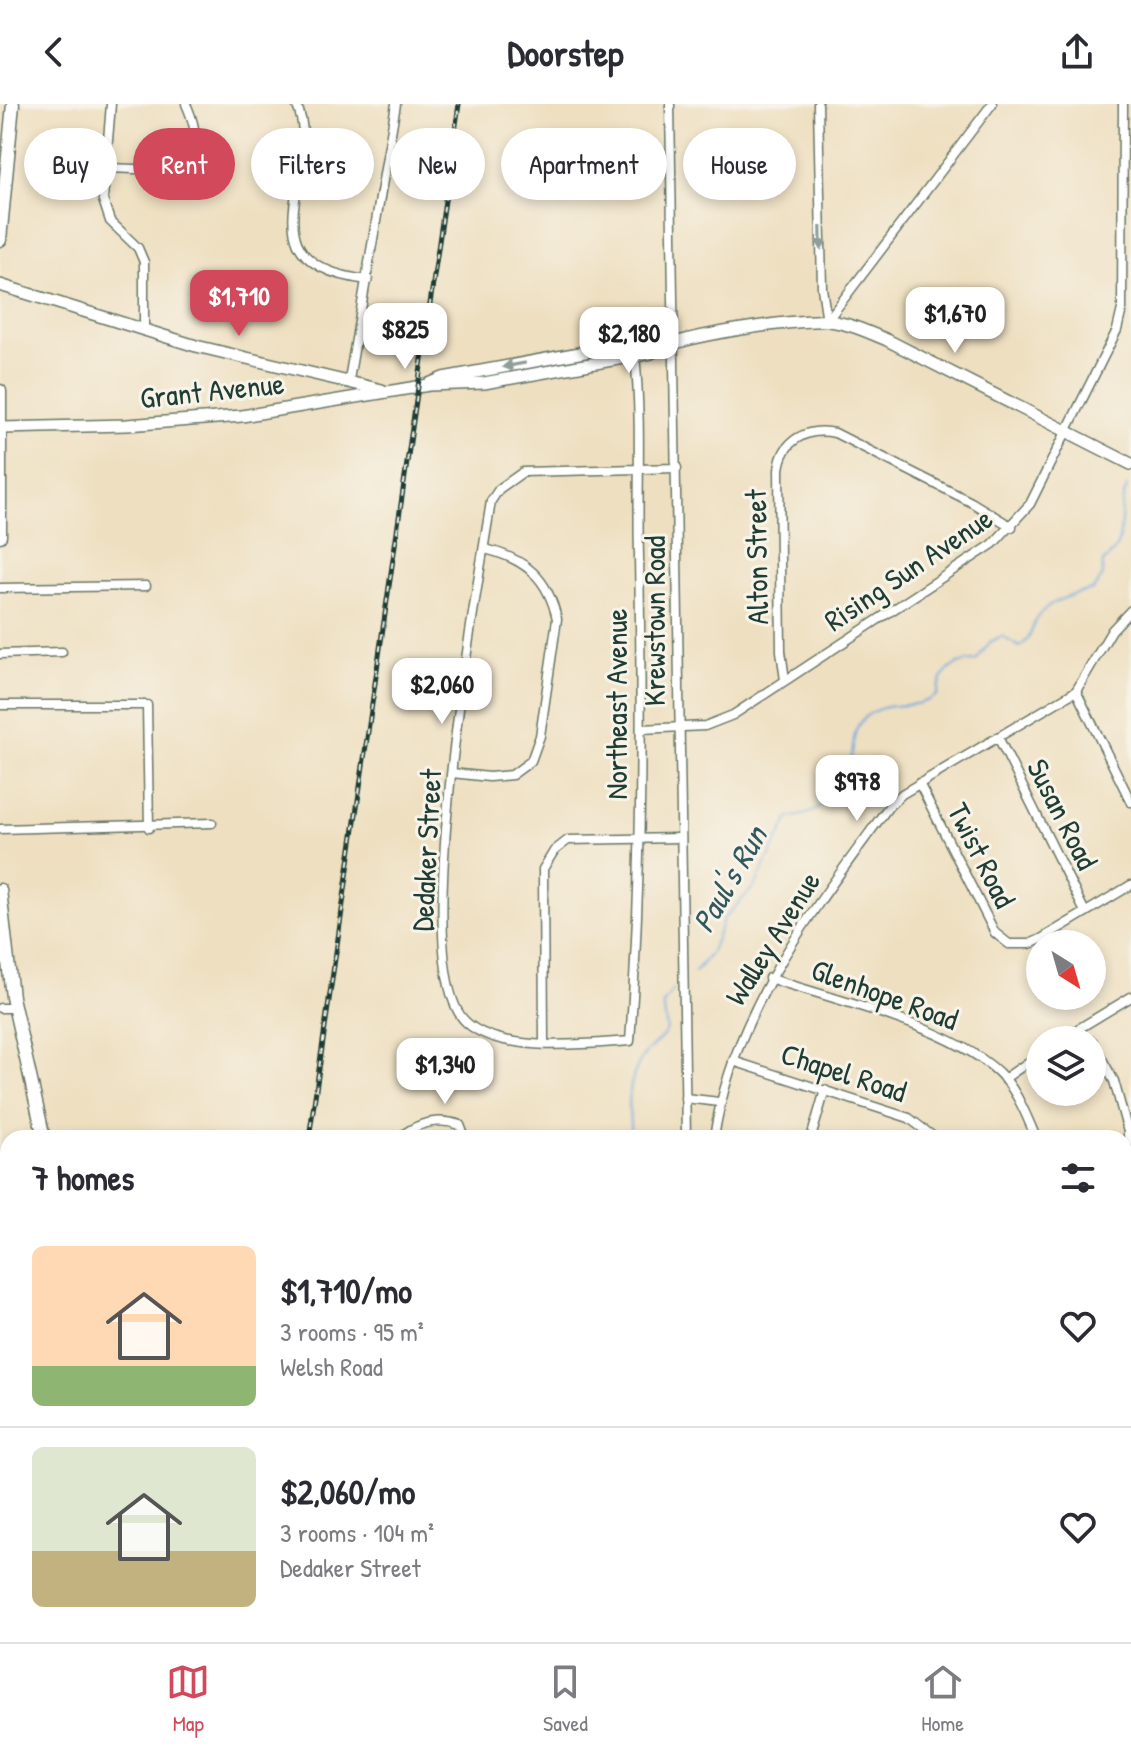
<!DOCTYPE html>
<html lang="en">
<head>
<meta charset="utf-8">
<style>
  body { margin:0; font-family:"Patrick Hand",sans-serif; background:#f7f7f7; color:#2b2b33; height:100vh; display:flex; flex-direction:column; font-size:30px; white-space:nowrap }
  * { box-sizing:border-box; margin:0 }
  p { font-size:26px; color:#7c7c81 }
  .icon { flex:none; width:44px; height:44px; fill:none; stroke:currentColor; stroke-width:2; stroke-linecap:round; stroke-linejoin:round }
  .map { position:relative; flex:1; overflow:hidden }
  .details { position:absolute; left:0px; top:1026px; width:1132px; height:512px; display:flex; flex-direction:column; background:#fff; border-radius:24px 24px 0 0; box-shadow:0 4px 12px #0003 }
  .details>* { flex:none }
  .guide { position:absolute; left:24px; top:24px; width:1084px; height:72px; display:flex; gap:16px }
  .needle { width:52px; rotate:143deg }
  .tools { position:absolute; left:1026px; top:826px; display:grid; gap:16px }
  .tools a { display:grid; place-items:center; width:80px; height:80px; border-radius:50%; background:#fff; box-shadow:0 4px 12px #0003; font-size:40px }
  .price { position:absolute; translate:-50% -68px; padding:0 18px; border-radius:16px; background:#fff; color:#222; font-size:26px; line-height:52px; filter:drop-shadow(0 2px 4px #0008) }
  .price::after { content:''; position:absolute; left:50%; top:48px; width:24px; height:18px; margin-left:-12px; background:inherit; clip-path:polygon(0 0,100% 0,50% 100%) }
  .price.active { background:#d1495b; color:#fff }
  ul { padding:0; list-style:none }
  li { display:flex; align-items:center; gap:24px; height:200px; padding:0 32px }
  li+li { border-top:2px solid #e1e1e2 }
  li span { display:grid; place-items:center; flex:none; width:224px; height:160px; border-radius:12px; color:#555 }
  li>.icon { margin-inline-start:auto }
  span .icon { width:96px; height:96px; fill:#fffc; stroke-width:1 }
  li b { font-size:34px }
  h2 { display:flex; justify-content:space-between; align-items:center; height:96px; padding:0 32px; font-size:34px }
  .tag { padding:0 28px; border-radius:36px; background:#fff; box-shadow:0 4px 12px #0003; font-size:28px; line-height:72px }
  .tag.active { background:#d1495b; color:#fff }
  header { display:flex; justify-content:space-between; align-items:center; height:104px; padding:0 32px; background:#fff; font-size:36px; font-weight:700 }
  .tab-bar { display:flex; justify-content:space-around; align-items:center; height:112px; border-top:2px solid #e1e1e2; background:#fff; font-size:22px; color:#7c7c81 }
  .tab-bar a { display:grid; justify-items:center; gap:4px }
  .tab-bar .active { color:#d1495b }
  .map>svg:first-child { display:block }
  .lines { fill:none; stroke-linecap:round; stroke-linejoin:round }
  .stream { stroke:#6da8dd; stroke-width:2 }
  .street-casing { stroke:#677665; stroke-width:11 }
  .secondary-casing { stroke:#677665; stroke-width:14 }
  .primary-casing { stroke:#677665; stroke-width:15 }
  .street { stroke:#fff; stroke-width:8 }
  .secondary { stroke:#fff; stroke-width:11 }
  .primary { stroke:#fff; stroke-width:12 }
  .rail-casing { stroke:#1f3d34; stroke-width:5 }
  .rail { stroke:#f7f3e8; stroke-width:2; stroke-dasharray:6; stroke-linecap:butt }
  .oneway { fill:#8f9e9a }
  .labels { text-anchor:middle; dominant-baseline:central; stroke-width:6; stroke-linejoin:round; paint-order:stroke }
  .street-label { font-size:30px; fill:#1f3d34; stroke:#f7f3e8 }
  .water-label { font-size:32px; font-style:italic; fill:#32585e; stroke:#f7f3e8 }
</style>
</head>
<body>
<header><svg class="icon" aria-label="back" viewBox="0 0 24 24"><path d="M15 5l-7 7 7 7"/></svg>Doorstep<svg class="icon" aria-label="share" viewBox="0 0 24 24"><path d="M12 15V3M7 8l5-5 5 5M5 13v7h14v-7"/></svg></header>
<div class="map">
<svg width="1131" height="1538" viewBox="0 0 1131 1538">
  <rect width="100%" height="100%" fill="#f7f3e8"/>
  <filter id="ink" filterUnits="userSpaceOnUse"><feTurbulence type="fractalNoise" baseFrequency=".0125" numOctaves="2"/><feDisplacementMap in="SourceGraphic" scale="16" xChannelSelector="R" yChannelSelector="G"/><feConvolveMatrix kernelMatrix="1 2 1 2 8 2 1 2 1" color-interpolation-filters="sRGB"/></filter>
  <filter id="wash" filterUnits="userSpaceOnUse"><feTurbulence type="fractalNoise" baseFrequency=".006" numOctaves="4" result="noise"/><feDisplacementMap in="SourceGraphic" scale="32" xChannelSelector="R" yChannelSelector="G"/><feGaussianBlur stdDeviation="1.8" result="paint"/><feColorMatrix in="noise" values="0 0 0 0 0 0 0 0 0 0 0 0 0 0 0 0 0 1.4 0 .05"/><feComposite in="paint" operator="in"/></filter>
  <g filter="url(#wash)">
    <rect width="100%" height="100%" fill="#eedfc0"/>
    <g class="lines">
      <g class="stream">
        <path d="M 695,868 L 710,850 L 724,814 L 755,782 L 789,714 C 824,707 817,706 833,678 C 837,671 846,667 849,660 C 856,644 850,627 864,614 C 888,593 914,609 937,591 C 941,568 953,557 976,557 L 990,538 L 1002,532 L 1019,543 C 1031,536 1030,528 1036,516 C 1046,497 1074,490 1093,486 L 1102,473 L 1103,458 C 1131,438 1114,412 1127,383"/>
        <path d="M 631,1034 C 629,1005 625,981 642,954 C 648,944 660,938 667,926 L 663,900 L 673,886"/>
        <path d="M 653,1530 L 659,1538"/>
        <path d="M 496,1538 L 496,1530"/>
      </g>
    </g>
  </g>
  <g filter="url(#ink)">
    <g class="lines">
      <defs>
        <g id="street">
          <path d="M 111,0 L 103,96 L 110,117 L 138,144 L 144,158 L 144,225"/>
          <path d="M 296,0 C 328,65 234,160 368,176"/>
          <path d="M 670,0 L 686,1034"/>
          <path d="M 818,0 L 822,184 L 827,217"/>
          <path d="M 106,64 C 152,66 219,73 186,0"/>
          <path d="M 827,217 L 992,0"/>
          <path d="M 635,252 C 642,318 637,386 639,452 C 642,614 642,775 630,937 C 585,940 500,950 466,918 C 406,863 478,485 491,397 L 499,385 L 523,368 L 677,364"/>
          <path d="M 349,276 L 396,0"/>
          <path d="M 0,484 L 146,482"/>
          <path d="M 0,550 L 62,548"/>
          <path d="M 785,576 L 781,547 L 779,366 C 782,336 807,323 835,329 L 971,398 L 1012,423"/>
          <path d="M 1076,587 L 1131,698"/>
          <path d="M 0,601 L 147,601 L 149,724"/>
          <path d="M 641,625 L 705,622 L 733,611 L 993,440 L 1030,400 L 1117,226 L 1122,205 L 1123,0"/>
          <path d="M 998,633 L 1085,808"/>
          <path d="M 452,669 L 489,673 L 512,671 L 531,657 L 540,632 L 557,515 C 548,474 526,455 485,445"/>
          <path d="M 919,679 L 995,829 L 1009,840 L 1030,840 L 1041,835 L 1131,781"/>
          <path d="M 0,725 L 212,719"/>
          <path d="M 769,874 C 834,896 960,924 1005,975 C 1018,990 1028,1015 1036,1034"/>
          <path d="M 0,904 L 14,904"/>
          <path d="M 1060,936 L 1131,893"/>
          <path d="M 1092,937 L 1114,977 L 1128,1028 L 1131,1228"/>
          <path d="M 544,939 L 543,765 L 554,747 L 568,736 L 680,734"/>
          <path d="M 733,957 L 909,1014 L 935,1034"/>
          <path d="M 1004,975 L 1040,950"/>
          <path d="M 685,994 L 719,998"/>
          <path d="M 404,1030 C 420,1018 440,1014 460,1021 L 465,1034"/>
          <path d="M 714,1034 C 733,905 815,804 889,702 L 902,690 L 1076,587 L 1112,526 L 1131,506"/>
          <path d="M 811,1034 L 825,986"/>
          <path d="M 0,1083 L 8,1083"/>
          <path d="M 0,1280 L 8,1311"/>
          <path d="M 1124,1283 L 1131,1265"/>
          <path d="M 1124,1382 L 1131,1382"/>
          <path d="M 0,1496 L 8,1465"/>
          <path d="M 1124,1510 L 1131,1510"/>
          <path d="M 743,1530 L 748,1538"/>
          <path d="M 814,1538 L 831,1530"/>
          <path d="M 933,1538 L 933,1530"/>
        </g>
        <g id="secondary">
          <path d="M 0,181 L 196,242 L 382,286"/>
          <path d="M 429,280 L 443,274 L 650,236 L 661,241"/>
          <path d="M 1,324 L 127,321 L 242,312 L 429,281 L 484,279 L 651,249 C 671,233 799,214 828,217 C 849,219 868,228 887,236 L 1131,360"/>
          <path d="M 89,1538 L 94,1530"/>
        </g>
        <g id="primary">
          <path d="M 0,136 L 13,0"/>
          <path d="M 0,287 L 0,432"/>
          <path d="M 0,786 L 12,893 L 44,1034"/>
          <path d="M 175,1530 L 180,1538"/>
        </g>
      </defs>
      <use href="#street" class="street-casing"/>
      <use href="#secondary" class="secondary-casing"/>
      <use href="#primary" class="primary-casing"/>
      <use href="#street" class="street"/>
      <use href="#secondary" class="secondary"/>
      <use href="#primary" class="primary"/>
      <defs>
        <g id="rail">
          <path d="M 309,1034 L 459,0"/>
          <path d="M 237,1538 L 238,1530"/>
        </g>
      </defs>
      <use href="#rail" class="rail-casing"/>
      <use href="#rail" class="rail"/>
    </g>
    <defs><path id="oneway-solid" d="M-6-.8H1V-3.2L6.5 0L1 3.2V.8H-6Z" transform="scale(2)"/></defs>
    <g class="oneway">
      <use href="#oneway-solid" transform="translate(821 134) rotate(89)"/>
      <use href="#oneway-solid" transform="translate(514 261) rotate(170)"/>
    </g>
  </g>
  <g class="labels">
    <g class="street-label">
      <text transform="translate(212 286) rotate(-6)">Grant Avenue</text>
      <text transform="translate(756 453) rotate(-91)">Alton Street</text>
      <text transform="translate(908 465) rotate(-34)">Rising Sun Avenue</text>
      <text transform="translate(654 517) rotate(-90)">Krewstown Road</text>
      <text transform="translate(616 600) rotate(-90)">Northeast Avenue</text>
      <text transform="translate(1063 710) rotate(63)">Susan Road</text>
      <text transform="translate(426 746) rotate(-87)">Dedaker Street</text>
      <text transform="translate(982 751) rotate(63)">Twist Road</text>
      <text transform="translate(772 834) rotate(-58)">Walley Avenue</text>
      <text transform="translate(885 890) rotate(20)">Glenhope Road</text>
      <text transform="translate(844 968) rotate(18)">Chapel Road</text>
    </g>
    <g class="water-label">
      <text transform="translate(729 775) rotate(-60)">Paul's Run</text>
    </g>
  </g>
</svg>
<div class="tools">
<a><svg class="needle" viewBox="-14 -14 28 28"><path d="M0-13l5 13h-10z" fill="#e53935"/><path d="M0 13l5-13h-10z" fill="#7c7c81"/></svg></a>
<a><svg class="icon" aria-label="layers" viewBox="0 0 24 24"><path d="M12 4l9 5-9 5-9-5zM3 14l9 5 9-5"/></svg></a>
</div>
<b class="price active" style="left:239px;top:234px">$1,710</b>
<b class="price" style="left:955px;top:251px">$1,670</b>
<b class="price" style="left:405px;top:267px">$825</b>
<b class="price" style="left:629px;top:271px">$2,180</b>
<b class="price" style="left:442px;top:622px">$2,060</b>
<b class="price" style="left:857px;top:719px">$978</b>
<b class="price" style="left:445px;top:1002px">$1,340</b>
<div class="guide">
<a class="tag">Buy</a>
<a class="tag active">Rent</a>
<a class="tag">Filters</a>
<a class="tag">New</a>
<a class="tag">Apartment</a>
<a class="tag">House</a>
</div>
<section class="details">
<h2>7 homes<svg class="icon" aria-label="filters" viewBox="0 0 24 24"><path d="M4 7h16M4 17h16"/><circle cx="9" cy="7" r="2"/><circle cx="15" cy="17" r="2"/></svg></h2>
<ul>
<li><span style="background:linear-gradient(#ffd9b3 75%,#8fb573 0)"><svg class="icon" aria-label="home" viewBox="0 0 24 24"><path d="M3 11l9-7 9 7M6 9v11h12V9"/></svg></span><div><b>$1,710/mo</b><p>3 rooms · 95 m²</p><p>Welsh Road</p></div><svg class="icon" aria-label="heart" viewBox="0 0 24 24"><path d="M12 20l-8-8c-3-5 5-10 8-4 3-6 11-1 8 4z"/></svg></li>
<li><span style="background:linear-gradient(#dfe7d0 65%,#c2b280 0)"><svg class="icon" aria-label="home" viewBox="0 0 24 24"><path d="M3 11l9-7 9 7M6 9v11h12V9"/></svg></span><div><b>$2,060/mo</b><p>3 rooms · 104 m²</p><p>Dedaker Street</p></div><svg class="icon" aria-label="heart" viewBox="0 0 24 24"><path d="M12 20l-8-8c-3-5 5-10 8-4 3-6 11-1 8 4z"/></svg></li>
</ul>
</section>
</div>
<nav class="tab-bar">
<a class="active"><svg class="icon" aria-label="map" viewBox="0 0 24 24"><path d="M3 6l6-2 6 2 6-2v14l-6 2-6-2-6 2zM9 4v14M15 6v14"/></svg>Map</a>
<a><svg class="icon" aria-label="saved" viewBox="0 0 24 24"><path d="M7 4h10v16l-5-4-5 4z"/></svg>Saved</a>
<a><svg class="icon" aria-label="home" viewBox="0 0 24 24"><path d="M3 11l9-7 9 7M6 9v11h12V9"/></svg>Home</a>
</nav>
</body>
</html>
